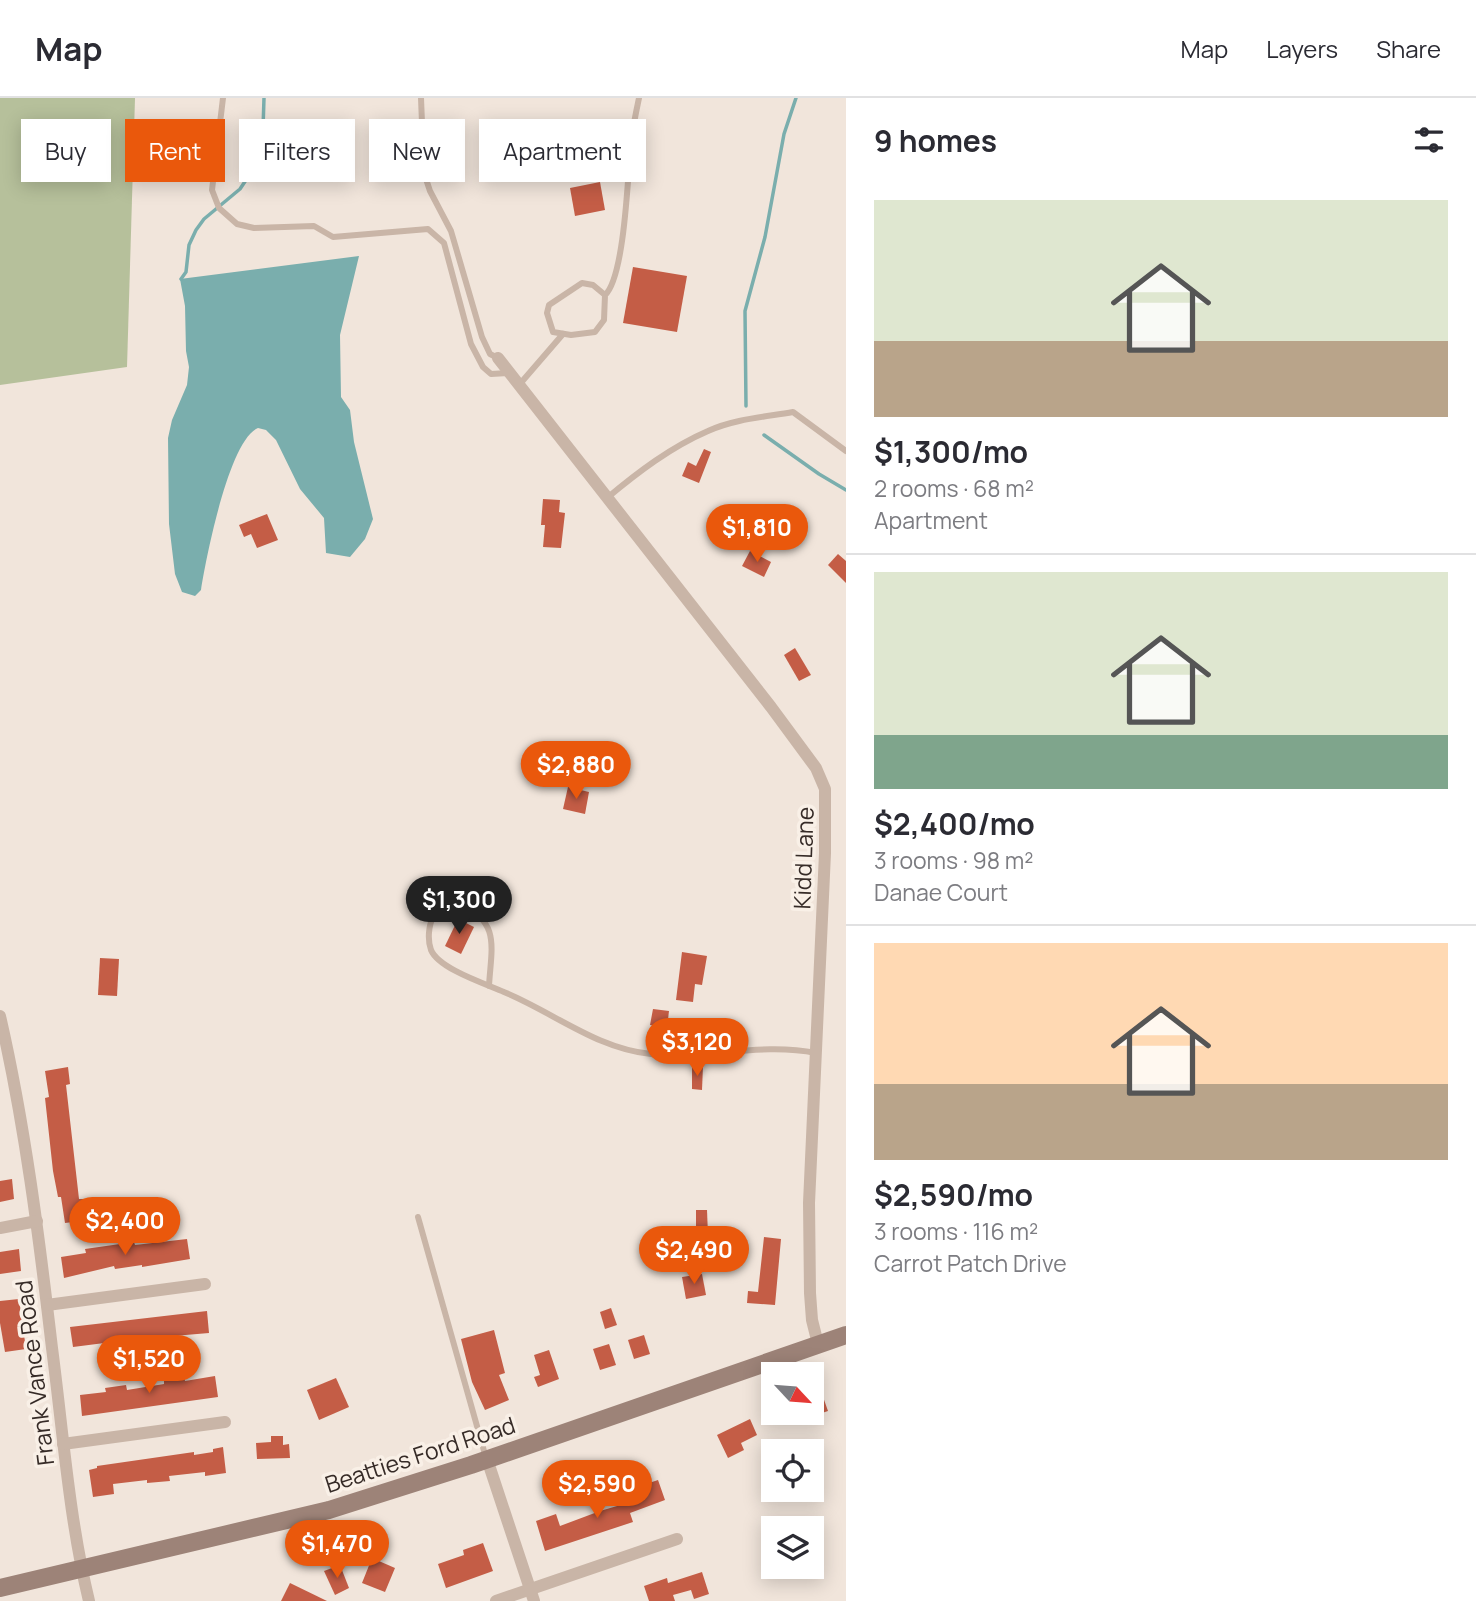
<!DOCTYPE html>
<html lang="en">
<head>
<meta charset="utf-8">
<style>
  body { margin:0; font-family:Manrope,sans-serif; background:#f7f7f7; color:#2b2b33; height:100vh; display:flex; flex-direction:column; font-size:26px; white-space:nowrap }
  * { box-sizing:border-box; margin:0 }
  p { font-size:23px; color:#7c7c81 }
  .icon { flex:none; width:38px; height:38px; fill:none; stroke:currentColor; stroke-width:2; stroke-linecap:round; stroke-linejoin:round }
  .map { position:relative; flex:1; overflow:hidden }
  .details { display:flex; flex-direction:column; background:#fff; width:630px }
  .details>* { flex:none }
  .guide { position:absolute; left:21px; top:21px; width:665px; height:63px; display:flex; gap:14px }
  .needle { width:46px; rotate:116deg }
  .controls { position:absolute; left:761px; top:1264px; display:grid; gap:14px }
  .controls a { display:grid; place-items:center; width:63px; height:63px; border-radius:0px; background:#fff; box-shadow:0 4px 18px #0003; font-size:35px }
  .price { position:absolute; translate:-50% -60px; padding:0 16px; border-radius:24px; background:#ea580c; color:#fff; font-size:23px; line-height:46px; filter:drop-shadow(0 2px 4px #0008) }
  .price::after { content:''; position:absolute; left:50%; top:42px; width:21px; height:16px; margin-left:-10px; background:inherit; clip-path:polygon(0 0,100% 0,50% 100%) }
  .price.selected { background:#222; color:#fff }
  ul { padding:0; list-style:none }
  li { display:grid; align-content:center; gap:14px; height:371px; padding:0 28px }
  li+li { border-top:2px solid #e1e1e2 }
  li span { display:grid; place-items:center; height:217px; border-radius:0px; color:#555 }
  li>.icon { margin-inline-start:auto }
  span .icon { width:126px; height:126px; fill:#fffc; stroke-width:1 }
  li b { font-size:30px }
  h2 { display:flex; justify-content:space-between; align-items:center; height:84px; padding:0 28px; font-size:30px }
  .chip { padding:0 24px; border-radius:0px; background:#fff; box-shadow:0 4px 18px #0003; font-size:24px; line-height:63px }
  .chip.selected { background:#ea580c; color:#fff }
  header { display:flex; align-items:center; gap:42px; box-sizing:border-box; height:98px; padding:0 35px; background:#fff; border-bottom:2px solid #e1e1e2 }
  header strong { font-size:33px }
  nav { display:flex; gap:38px; margin-inline-start:auto; font-size:24px }
  main { display:flex; flex:1; min-height:0 }
  .map>svg:first-child { display:block }
  .green { fill:#b6c09b }
  .water { fill:#7aaead }
  .lines { fill:none; stroke-linecap:round; stroke-linejoin:round }
  .stream { stroke:#7aaead; stroke-width:3.5 }
  .building { fill:#c45d46 }
  .lane { stroke:#c9b5a7; stroke-width:6 }
  .street { stroke:#c9b5a7; stroke-width:12 }
  .secondary { stroke:#9d8378; stroke-width:18 }
  .labels { text-anchor:middle; dominant-baseline:central; stroke-width:7; stroke-linejoin:round; paint-order:stroke }
  .street-label { font-size:23px; fill:#362b27; stroke:#f9f0e7 }
</style>
</head>
<body>
<header>
<strong>Map</strong>
<nav><a>Map</a><a>Layers</a><a>Share</a></nav>
</header>
<main>
<div class="map">
<svg width="846" height="1503" viewBox="0 0 846 1503">
  <rect width="100%" height="100%" fill="#f1e5db"/>
  <path class="green" d="M 0,0 L 135,0 L 127,269 L 0,287 Z"/>
  <path class="water" d="M 359,158 L 340,237 L 341,299 L 350,312 L 354,344 L 373,421 L 365,441 L 350,459 L 326,455 L 324,420 L 300,391 L 276,342 L 266,332 L 258,330 C 229,342 206,460 201,492 L 195,498 L 182,494 L 175,476 L 169,426 L 168,340 L 172,322 L 187,287 L 189,269 L 186,253 L 185,208 L 180,181 Z"/>
  <g class="lines">
    <g class="stream">
      <path d="M 181,181 L 186,174 L 189,147 L 196,132 L 204,121 L 240,91 L 252,73 L 263,31 L 264,0"/>
      <path d="M 746,308 L 745,213 L 765,139 L 784,36 L 796,0"/>
      <path d="M 764,337 L 819,376 L 846,392"/>
    </g>
  </g>
  <g class="building">
    <path d="M 600,84 L 605,112 L 575,118 L 570,90 Z"/>
    <path d="M 633,169 L 687,178 L 677,234 L 623,225 Z"/>
    <path d="M 704,351 L 711,354 L 699,385 L 682,378 L 688,364 L 696,368 Z"/>
    <path d="M 543,401 L 560,402 L 559,414 L 565,415 L 561,450 L 543,449 L 545,427 L 541,427 Z"/>
    <path d="M 267,416 L 278,442 L 257,450 L 251,436 L 244,439 L 239,427 Z"/>
    <path d="M 750,453 L 771,464 L 764,479 L 742,468 Z"/>
    <path d="M 838,456 L 846,463 L 846,485 L 828,467 Z"/>
    <path d="M 795,550 L 811,577 L 799,583 L 784,557 Z"/>
    <path d="M 568,689 L 589,694 L 585,716 L 563,711 Z"/>
    <path d="M 458,821 L 474,829 L 461,856 L 445,848 Z"/>
    <path d="M 682,854 L 707,858 L 702,887 L 695,886 L 693,904 L 676,902 Z"/>
    <path d="M 100,860 L 119,861 L 117,898 L 98,897 Z"/>
    <path d="M 653,911 L 669,913 L 667,930 L 650,927 Z"/>
    <path d="M 692,968 L 703,968 L 702,992 L 692,991 Z"/>
    <path d="M 68,969 L 70,986 L 66,987 L 79,1101 L 86,1101 L 89,1122 L 65,1125 L 61,1099 L 58,1099 L 53,1073 L 45,1000 L 49,999 L 45,973 Z"/>
    <path d="M 12,1081 L 14,1101 L 0,1104 L 0,1083 Z"/>
    <path d="M 696,1112 L 707,1112 L 708,1137 L 696,1138 Z"/>
    <path d="M 764,1139 L 781,1141 L 775,1207 L 747,1205 L 748,1193 L 758,1194 Z"/>
    <path d="M 187,1141 L 190,1161 L 142,1169 L 142,1167 L 115,1171 L 114,1168 L 64,1180 L 61,1159 L 86,1155 L 85,1151 L 134,1144 L 135,1147 Z"/>
    <path d="M 19,1151 L 21,1173 L 0,1176 L 0,1154 Z"/>
    <path d="M 702,1176 L 706,1197 L 686,1201 L 682,1179 Z"/>
    <path d="M 19,1201 L 26,1251 L 5,1254 L 0,1225 L 0,1203 Z"/>
    <path d="M 611,1210 L 617,1227 L 605,1231 L 600,1214 Z"/>
    <path d="M 207,1213 L 209,1235 L 150,1240 L 151,1244 L 129,1247 L 128,1242 L 73,1249 L 70,1229 Z"/>
    <path d="M 494,1232 L 505,1275 L 499,1277 L 509,1302 L 485,1312 L 472,1284 L 461,1241 Z"/>
    <path d="M 644,1237 L 650,1256 L 634,1261 L 628,1242 Z"/>
    <path d="M 609,1246 L 616,1267 L 600,1272 L 593,1251 Z"/>
    <path d="M 549,1252 L 559,1281 L 538,1289 L 534,1279 L 540,1277 L 534,1257 Z"/>
    <path d="M 184,1277 L 185,1283 L 215,1278 L 218,1299 L 82,1318 L 80,1297 L 106,1294 L 105,1290 L 126,1287 L 127,1292 L 164,1286 L 164,1280 Z"/>
    <path d="M 336,1280 L 349,1309 L 319,1322 L 307,1292 Z"/>
    <path d="M 822,1296 L 828,1313 L 795,1324 L 791,1314 L 812,1314 L 812,1300 Z"/>
    <path d="M 750,1321 L 757,1337 L 741,1345 L 744,1352 L 728,1360 L 717,1337 Z"/>
    <path d="M 271,1338 L 283,1338 L 283,1347 L 289,1346 L 290,1360 L 257,1361 L 256,1345 L 271,1344 Z"/>
    <path d="M 223,1349 L 226,1375 L 205,1378 L 205,1374 L 169,1378 L 170,1383 L 147,1385 L 147,1382 L 113,1386 L 114,1396 L 93,1399 L 89,1372 L 97,1370 L 97,1368 L 194,1354 L 194,1357 L 213,1354 L 213,1351 Z"/>
    <path d="M 658,1382 L 665,1402 L 630,1415 L 633,1424 L 545,1453 L 536,1423 L 556,1416 L 560,1428 L 600,1413 L 641,1401 L 637,1389 Z"/>
    <path d="M 483,1445 L 493,1473 L 446,1490 L 438,1466 L 464,1457 L 463,1452 Z"/>
    <path d="M 372,1460 L 395,1470 L 385,1494 L 362,1485 Z"/>
    <path d="M 340,1467 L 349,1490 L 335,1497 L 324,1473 Z"/>
    <path d="M 702,1474 L 709,1496 L 694,1501 L 691,1492 L 673,1497 L 675,1503 L 649,1503 L 644,1488 L 667,1480 L 668,1485 Z"/>
    <path d="M 290,1485 L 327,1503 L 281,1503 Z"/>
  </g>
  <g class="lines">
    <g class="lane">
      <path d="M 223,0 L 212,92 L 219,110 L 237,126 L 254,130 L 314,128 L 333,139 L 428,131 L 444,145 L 471,246 L 483,269 L 491,276 L 508,275"/>
      <path d="M 421,0 L 424,75 L 430,93 L 451,133 L 482,239 L 490,256 L 498,260"/>
      <path d="M 605,197 L 593,187 L 582,185 L 549,207 L 547,215 L 553,234 L 571,237 L 595,234 L 604,222 L 605,197 C 625,179 628,73 631,43 C 633,29 636,14 639,0"/>
      <path d="M 519,287 L 563,236"/>
      <path d="M 607,400 C 638,374 671,349 708,333 C 734,321 765,319 793,314 L 846,353"/>
      <path d="M 489,888 C 491,851 501,824 461,807 C 434,796 424,833 431,852 C 439,871 486,886 504,894 C 553,914 597,951 651,956 C 706,961 762,944 816,955"/>
      <path d="M 418,1119 L 486,1360"/>
    </g>
    <g class="street">
      <path d="M 498,260 L 771,609 L 816,670 L 825,691 L 825,755 L 809,1105 L 810,1195 L 812,1222 L 818,1246"/>
      <path d="M 0,918 C 25,1027 39,1139 52,1250 C 63,1334 69,1420 89,1503"/>
      <path d="M 0,1130 L 37,1123"/>
      <path d="M 47,1207 L 205,1186"/>
      <path d="M 63,1346 L 225,1324"/>
      <path d="M 487,1361 L 534,1503"/>
      <path d="M 496,1503 L 677,1441"/>
    </g>
    <path class="secondary" d="M 0,1490 L 329,1412 L 471,1367 L 846,1237"/>
  </g>
  <g class="labels">
    <g class="street-label">
      <text transform="translate(803 760) rotate(-88)">Kidd Lane</text>
      <text transform="translate(34 1275) rotate(-97)">Frank Vance Road</text>
      <text transform="translate(420 1356) rotate(-18)">Beatties Ford Road</text>
    </g>
  </g>
</svg>
<div class="controls">
<a><svg class="needle" viewBox="-14 -14 28 28"><path d="M0-13l5 13h-10z" fill="#e53935"/><path d="M0 13l5-13h-10z" fill="#7c7c81"/></svg></a>
<a><svg class="icon" aria-label="locate" viewBox="0 0 24 24"><circle cx="12" cy="12" r="6"/><path d="M12 2v4M12 18v4M2 12h4M18 12h4"/></svg></a>
<a><svg class="icon" aria-label="layers" viewBox="0 0 24 24"><path d="M12 4l9 5-9 5-9-5zM3 14l9 5 9-5"/></svg></a>
</div>
<b class="price" style="left:757px;top:466px">$1,810</b>
<b class="price" style="left:576px;top:703px">$2,880</b>
<b class="price selected" style="left:459px;top:838px">$1,300</b>
<b class="price" style="left:697px;top:980px">$3,120</b>
<b class="price" style="left:125px;top:1159px">$2,400</b>
<b class="price" style="left:694px;top:1188px">$2,490</b>
<b class="price" style="left:149px;top:1297px">$1,520</b>
<b class="price" style="left:597px;top:1422px">$2,590</b>
<b class="price" style="left:337px;top:1482px">$1,470</b>
<div class="guide">
<a class="chip">Buy</a>
<a class="chip selected">Rent</a>
<a class="chip">Filters</a>
<a class="chip">New</a>
<a class="chip">Apartment</a>
</div>
</div>
<section class="details">
<h2>9 homes<svg class="icon" aria-label="filters" viewBox="0 0 24 24"><path d="M4 7h16M4 17h16"/><circle cx="9" cy="7" r="2"/><circle cx="15" cy="17" r="2"/></svg></h2>
<ul>
<li><span style="background:linear-gradient(#dfe7d0 65%,#b9a48a 0)"><svg class="icon" aria-label="home" viewBox="0 0 24 24"><path d="M3 11l9-7 9 7M6 9v11h12V9"/></svg></span><div><b>$1,300/mo</b><p>2 rooms · 68 m²</p><p>Apartment</p></div></li>
<li><span style="background:linear-gradient(#dfe7d0 75%,#7fa58c 0)"><svg class="icon" aria-label="home" viewBox="0 0 24 24"><path d="M3 11l9-7 9 7M6 9v11h12V9"/></svg></span><div><b>$2,400/mo</b><p>3 rooms · 98 m²</p><p>Danae Court</p></div></li>
<li><span style="background:linear-gradient(#ffd9b3 65%,#b9a48a 0)"><svg class="icon" aria-label="home" viewBox="0 0 24 24"><path d="M3 11l9-7 9 7M6 9v11h12V9"/></svg></span><div><b>$2,590/mo</b><p>3 rooms · 116 m²</p><p>Carrot Patch Drive</p></div></li>
</ul>
</section>
</main>
</body>
</html>
